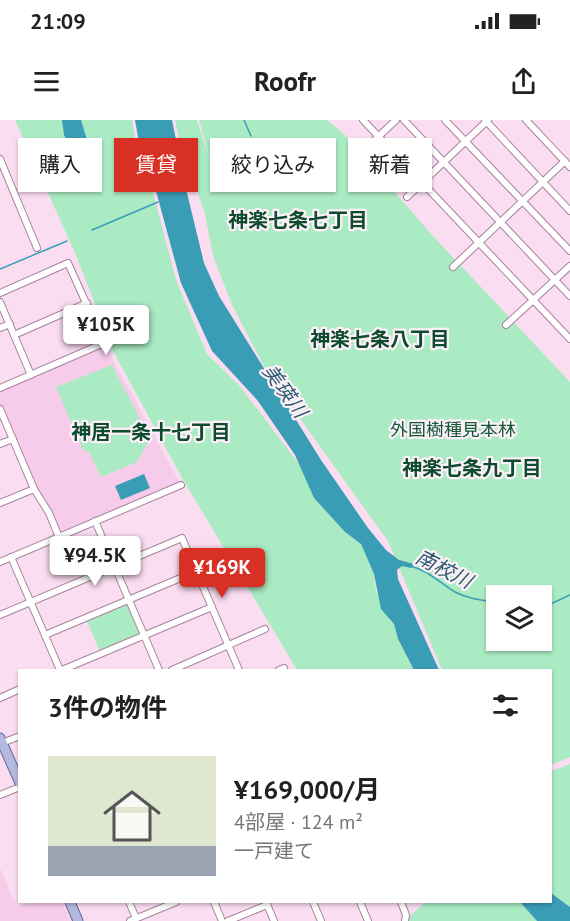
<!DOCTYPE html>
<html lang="ja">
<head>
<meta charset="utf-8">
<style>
  body { margin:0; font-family:"PT Sans","Noto Sans JP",sans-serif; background:#f2f2f2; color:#222; height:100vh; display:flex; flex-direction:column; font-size:22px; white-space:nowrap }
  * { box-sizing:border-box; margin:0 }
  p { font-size:20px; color:#767676 }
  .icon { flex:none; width:33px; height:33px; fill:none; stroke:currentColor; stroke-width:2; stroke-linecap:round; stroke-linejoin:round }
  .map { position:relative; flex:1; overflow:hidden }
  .drawer { position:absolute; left:18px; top:549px; width:534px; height:234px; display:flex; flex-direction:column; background:#fff; border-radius:0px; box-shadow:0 2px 4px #0004 }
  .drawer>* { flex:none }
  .top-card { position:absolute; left:18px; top:18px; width:534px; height:54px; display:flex; gap:12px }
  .fabs { position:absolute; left:486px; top:465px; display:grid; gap:12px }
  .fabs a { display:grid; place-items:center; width:66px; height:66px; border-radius:0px; background:#fff; box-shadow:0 2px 4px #0004; font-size:30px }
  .price { position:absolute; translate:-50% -51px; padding:0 14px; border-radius:6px; background:#fff; color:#222; font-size:20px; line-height:39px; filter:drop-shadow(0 2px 3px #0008) }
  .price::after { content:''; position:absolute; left:50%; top:36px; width:18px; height:14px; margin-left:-9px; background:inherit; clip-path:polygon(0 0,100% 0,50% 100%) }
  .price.current { background:#d93025; color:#fff }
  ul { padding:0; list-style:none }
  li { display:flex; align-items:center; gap:18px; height:150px; padding:0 30px }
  li span { display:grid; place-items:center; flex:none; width:168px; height:120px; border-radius:0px; color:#555 }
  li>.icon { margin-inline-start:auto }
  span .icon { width:72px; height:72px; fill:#fffc; stroke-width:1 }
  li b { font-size:26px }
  h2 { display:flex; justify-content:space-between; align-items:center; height:72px; padding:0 30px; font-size:26px }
  .pill { padding:0 21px; border-radius:0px; background:#fff; box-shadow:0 2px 4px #0004; font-size:21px; line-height:54px }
  .pill.current { background:#d93025; color:#fff }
  .status { display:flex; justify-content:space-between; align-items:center; height:42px; padding:0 30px; background:#fff; direction:ltr }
  .status svg { height:16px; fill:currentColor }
  header { display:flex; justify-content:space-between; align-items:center; height:78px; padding:0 30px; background:#fff; font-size:27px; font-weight:600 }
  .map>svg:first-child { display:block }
  .built { fill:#f7ccea }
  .green { fill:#aaebc3; fill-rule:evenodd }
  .water { fill:#3a9db6 }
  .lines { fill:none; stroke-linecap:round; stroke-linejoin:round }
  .stream { stroke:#3a9db6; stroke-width:1.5 }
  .minor-casing { stroke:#a5839b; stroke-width:8 }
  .primary-casing { stroke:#666794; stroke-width:11 }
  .minor { stroke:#fff; stroke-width:6 }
  .primary { stroke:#b4b9e0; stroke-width:9 }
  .labels { text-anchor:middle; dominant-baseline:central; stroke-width:4.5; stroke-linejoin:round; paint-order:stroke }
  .park-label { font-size:18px; fill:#105a37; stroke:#fff0fa }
  .neighbourhood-label { font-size:20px; font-weight:bold; fill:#0d4b2e; stroke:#fff0fa }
  .water-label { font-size:20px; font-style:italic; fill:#285e6b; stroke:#fff0fa }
</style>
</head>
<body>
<div class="status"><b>21:09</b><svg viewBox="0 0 49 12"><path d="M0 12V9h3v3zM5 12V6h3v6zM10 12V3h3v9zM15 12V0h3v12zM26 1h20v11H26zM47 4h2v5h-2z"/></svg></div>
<header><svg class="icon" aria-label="menu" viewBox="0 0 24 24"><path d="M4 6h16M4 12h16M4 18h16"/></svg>Roofr<svg class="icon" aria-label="share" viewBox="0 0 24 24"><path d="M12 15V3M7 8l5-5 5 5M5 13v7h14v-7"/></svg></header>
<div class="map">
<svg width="570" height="801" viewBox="0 0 570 801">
  <rect width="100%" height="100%" fill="#fbddf2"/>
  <g class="built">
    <path d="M 104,223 L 181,365 L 59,417 L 34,369 L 0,289 L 0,268 Z"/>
    <path d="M 0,748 L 17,787 L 34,782 L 62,782 L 71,801 L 0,801 Z"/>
  </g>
  <g class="green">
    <path d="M 15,0 L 132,0 L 140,47 L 150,61 L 176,160 L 207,234 L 239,265 L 302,348 L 314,378 L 345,412 L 361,424 L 374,454 L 376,471 L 389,499 L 394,504 L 398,519 L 414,550 L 297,550 L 181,356 L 113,231 L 76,135 Z"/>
    <path d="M 175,0 L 197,0 L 211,42 L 199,0 L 327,0 L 345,15 L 432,115 L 570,262 L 570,637 L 551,645 L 550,550 L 442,550 L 388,421 L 268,254 L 232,185 L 213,136 L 205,94 L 180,23 ZM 496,476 L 542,476 L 542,520 L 496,520 Z"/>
    <path d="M 112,245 L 150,318 L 137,342 L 101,357 L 89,332 L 83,330 L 56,267 Z"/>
    <path d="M 129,481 L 144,516 L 101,534 L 86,499 Z"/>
    <path d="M 570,644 L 570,787 L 551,773 L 550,658 L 552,651 Z"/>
    <path d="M 425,782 L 520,782 L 537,801 L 409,801 L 410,796 Z"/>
  </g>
  <g class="water">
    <path d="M 62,0 L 81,0 L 87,20 L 96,37 L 95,49 C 90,52 85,53 80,49 L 78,39 L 64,15 Z"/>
    <path d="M 135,0 L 172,0 L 187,73 L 204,143 L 219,176 L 321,340 L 368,408 L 386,430 L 399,440 L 414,444 L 411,448 L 402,446 L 397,450 L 398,459 L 439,550 L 414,550 L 398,519 L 394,504 L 381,489 L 374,454 L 361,424 L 345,412 L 314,378 L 295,335 L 258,281 L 212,231 L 181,163 L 153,60 L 143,45 Z"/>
    <path d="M 144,354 L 150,368 L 121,380 L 115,366 Z"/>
    <path d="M 551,773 L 570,787 L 570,801 L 537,801 L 520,782 L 550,782 Z"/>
  </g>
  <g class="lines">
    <g class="stream">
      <path d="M 244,0 L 251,16"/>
      <path d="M 92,110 L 158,82"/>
      <path d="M 0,149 L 67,121"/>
      <path d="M 410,446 C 428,450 440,463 455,472 C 468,479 482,480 496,482"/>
      <path d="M 542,488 L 570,475"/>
    </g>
    <defs>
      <g id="minor">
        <path d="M 363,0 L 570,219"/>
        <path d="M 404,0 L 570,176"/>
        <path d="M 445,0 L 570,131"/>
        <path d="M 485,0 L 570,91"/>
        <path d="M 526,0 L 570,47"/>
        <path d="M 363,31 L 396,0"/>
        <path d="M 0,39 L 37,128"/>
        <path d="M 407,77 L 488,0"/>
        <path d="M 453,147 L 565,41"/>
        <path d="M 0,173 L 68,143 L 104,223 L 0,268"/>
        <path d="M 0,182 L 31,255"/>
        <path d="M 506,205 L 570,146"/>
        <path d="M 0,208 L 10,204"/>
        <path d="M 14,215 L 87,183"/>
        <path d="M 0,289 L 34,369 L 49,393 L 59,417"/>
        <path d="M 0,324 L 13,319"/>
        <path d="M 0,383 L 34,369"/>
        <path d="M 95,401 L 159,550"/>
        <path d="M 11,437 L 60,550"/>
        <path d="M 0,442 L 181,365"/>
        <path d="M 0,495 L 182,418 L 239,550"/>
        <path d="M 45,515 L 197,451"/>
        <path d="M 62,550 L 212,487"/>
        <path d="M 172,550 L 265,509"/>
        <path d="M 279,550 L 284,548"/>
        <path d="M 0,578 L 20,569"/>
        <path d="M 2,623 L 20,616"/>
        <path d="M 0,675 L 20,667"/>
        <path d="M 129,782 L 136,798"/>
        <path d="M 214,782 L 222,801"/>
        <path d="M 266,782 L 274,801"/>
        <path d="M 313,782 L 321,801"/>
        <path d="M 360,782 L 368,801"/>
        <path d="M 401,782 L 406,795 L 405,801"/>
        <path d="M 130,801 L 176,782"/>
        <path d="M 228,801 L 267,785"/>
      </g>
      <g id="primary">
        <path d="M 0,618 L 20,663"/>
        <path d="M 70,782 L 78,801"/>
      </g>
    </defs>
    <use href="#minor" class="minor-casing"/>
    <use href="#primary" class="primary-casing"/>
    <use href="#minor" class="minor"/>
    <use href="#primary" class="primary"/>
  </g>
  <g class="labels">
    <g class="park-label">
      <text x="453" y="309">外国樹種見本林</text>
    </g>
    <g class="neighbourhood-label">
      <text x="298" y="100">神楽七条七丁目</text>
      <text x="380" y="219">神楽七条八丁目</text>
      <text x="151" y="312">神居一条十七丁目</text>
      <text x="472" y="348">神楽七条九丁目</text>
    </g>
    <g class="water-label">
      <text transform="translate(285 271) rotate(54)">美瑛川</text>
      <text transform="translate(444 449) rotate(27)">南校川</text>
    </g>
  </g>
</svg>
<div class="fabs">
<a><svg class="icon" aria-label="layers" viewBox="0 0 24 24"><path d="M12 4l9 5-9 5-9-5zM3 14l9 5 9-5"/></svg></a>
</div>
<b class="price" style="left:106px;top:236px">¥105K</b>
<b class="price" style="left:95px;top:467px">¥94.5K</b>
<b class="price current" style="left:222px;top:479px">¥169K</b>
<div class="top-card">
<a class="pill">購入</a>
<a class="pill current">賃貸</a>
<a class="pill">絞り込み</a>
<a class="pill">新着</a>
</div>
<section class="drawer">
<h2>3件の物件<svg class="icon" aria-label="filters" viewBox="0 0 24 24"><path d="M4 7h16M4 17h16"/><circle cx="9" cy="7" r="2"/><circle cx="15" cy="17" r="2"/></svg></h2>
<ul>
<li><span style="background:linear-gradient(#dfe7d0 75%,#9aa5b1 0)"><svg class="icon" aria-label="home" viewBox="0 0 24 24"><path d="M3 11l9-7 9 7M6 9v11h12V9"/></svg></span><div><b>¥169,000/月</b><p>4部屋 · 124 m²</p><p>一戸建て</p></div></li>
</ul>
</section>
</div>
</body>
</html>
